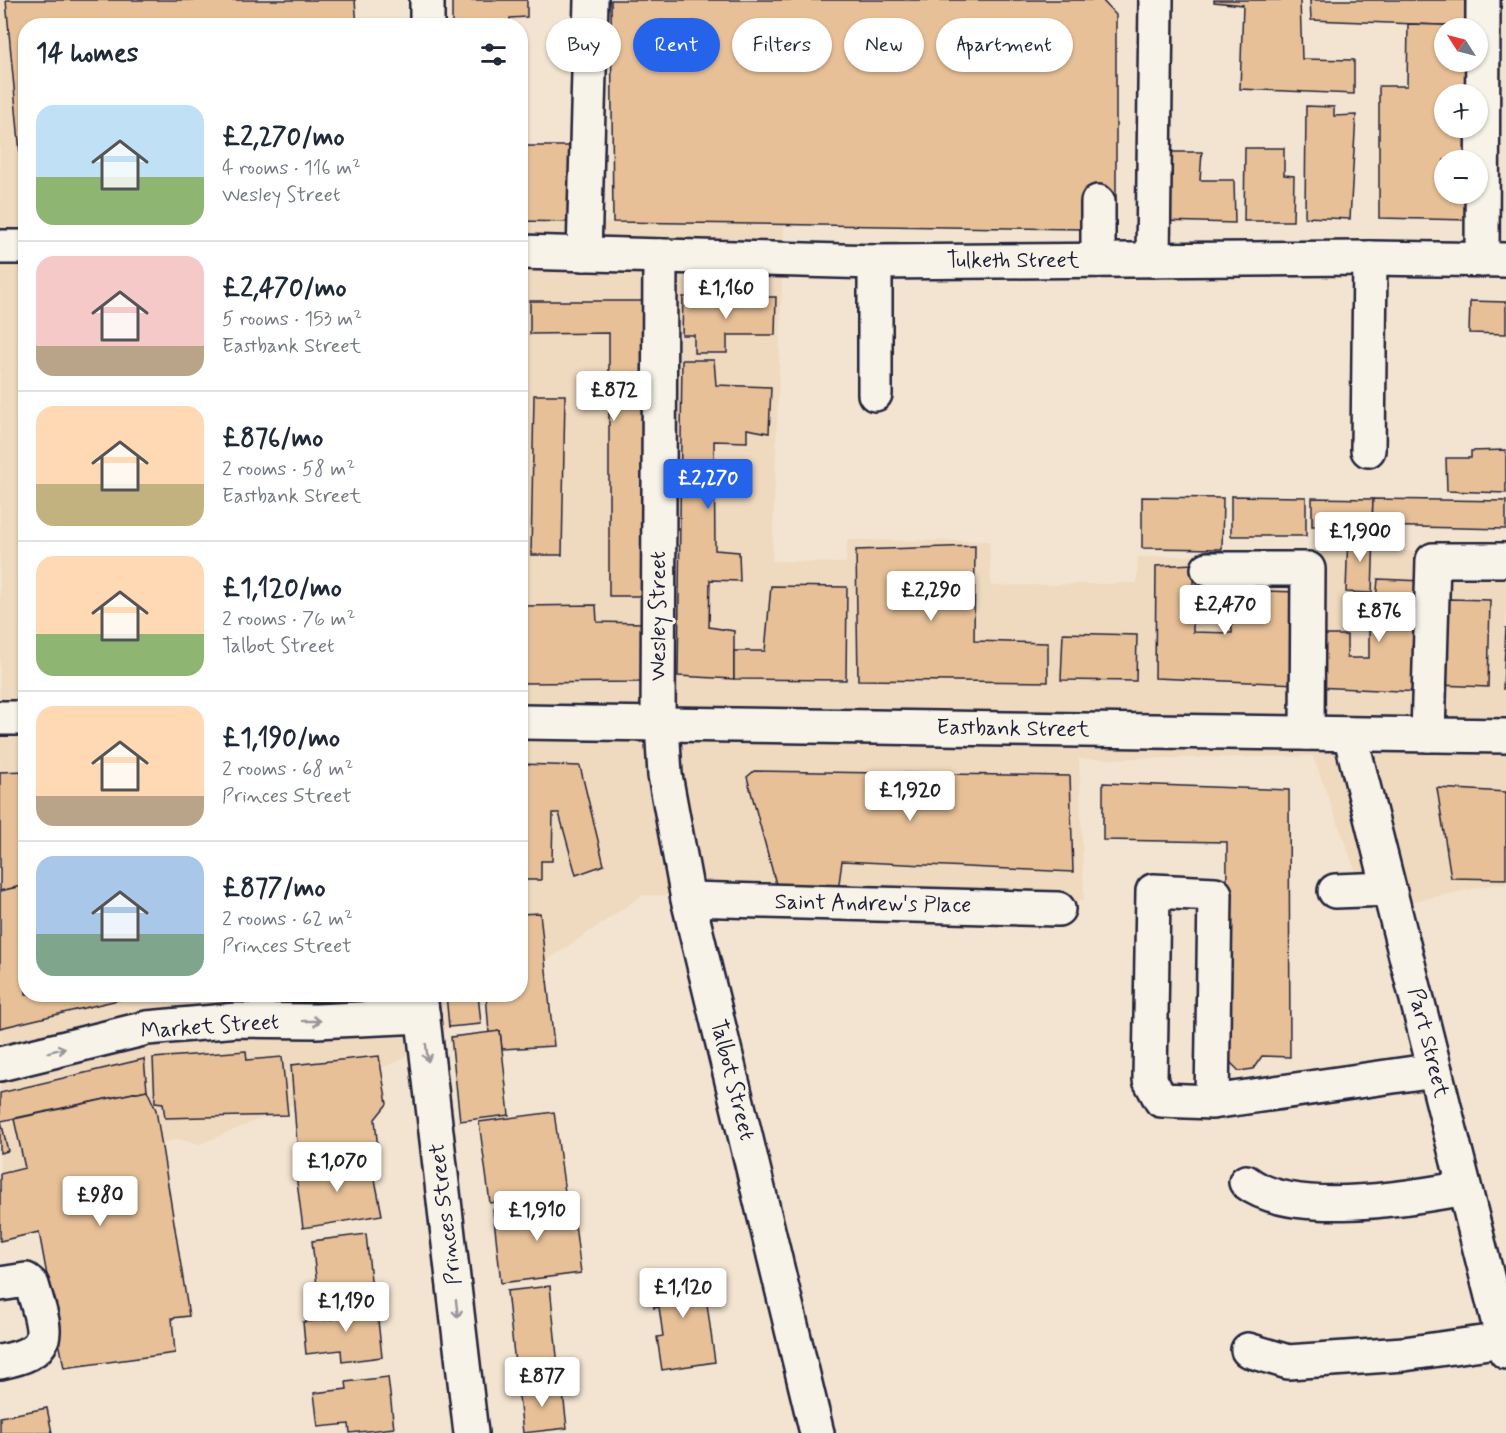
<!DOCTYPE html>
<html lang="en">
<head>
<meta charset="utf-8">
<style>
  body { margin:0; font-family:Mynerve,sans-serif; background:#f6f6f7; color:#1f2937; height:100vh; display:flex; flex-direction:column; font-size:22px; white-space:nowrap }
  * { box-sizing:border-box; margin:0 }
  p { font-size:20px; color:#747a83 }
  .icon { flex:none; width:33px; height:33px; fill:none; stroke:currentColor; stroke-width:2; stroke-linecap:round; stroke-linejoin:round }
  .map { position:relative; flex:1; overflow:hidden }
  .side { position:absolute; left:18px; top:18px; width:510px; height:984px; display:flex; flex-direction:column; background:#fff; border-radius:24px; box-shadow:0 2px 4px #0004 }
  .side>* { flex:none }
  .guide { position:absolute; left:546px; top:18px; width:570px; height:54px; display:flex; gap:12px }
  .needle { width:39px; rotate:306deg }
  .controls { position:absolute; left:1434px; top:18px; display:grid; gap:12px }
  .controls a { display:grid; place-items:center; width:54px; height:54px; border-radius:50%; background:#fff; box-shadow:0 2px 4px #0004; font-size:30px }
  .price { position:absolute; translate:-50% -51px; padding:0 14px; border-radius:6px; background:#fff; color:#222; font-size:20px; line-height:39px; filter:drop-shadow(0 2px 3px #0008) }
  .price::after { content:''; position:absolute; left:50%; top:36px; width:18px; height:14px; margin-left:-9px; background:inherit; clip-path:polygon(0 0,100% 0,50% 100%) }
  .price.current { background:#2563eb; color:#fff }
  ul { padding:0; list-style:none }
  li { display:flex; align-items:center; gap:18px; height:150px; padding:0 18px }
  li+li { border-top:2px solid #e0e1e3 }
  li span { display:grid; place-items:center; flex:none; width:168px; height:120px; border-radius:18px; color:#555 }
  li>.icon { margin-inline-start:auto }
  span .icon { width:72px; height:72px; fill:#fffc; stroke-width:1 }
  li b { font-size:26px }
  h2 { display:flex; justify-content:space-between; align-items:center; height:72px; padding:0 18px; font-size:26px }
  .tag { padding:0 21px; border-radius:27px; background:#fff; box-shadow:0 2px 4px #0004; font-size:21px; line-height:54px }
  .tag.current { background:#2563eb; color:#fff }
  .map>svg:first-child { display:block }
  .built { fill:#efd9bf }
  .building { fill:#e7c097; stroke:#22223b; stroke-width:1.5 }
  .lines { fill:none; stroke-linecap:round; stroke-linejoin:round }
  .minor-casing { stroke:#22223b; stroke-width:38 }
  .highway-casing { stroke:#22223b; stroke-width:38 }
  .path { stroke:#22223b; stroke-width:4; stroke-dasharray:6 4.5; stroke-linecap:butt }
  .minor { stroke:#f7f3e8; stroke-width:33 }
  .highway { stroke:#f7f3e8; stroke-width:33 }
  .oneway { stroke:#97959a }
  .labels { text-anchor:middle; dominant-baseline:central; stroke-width:6; stroke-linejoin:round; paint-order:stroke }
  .street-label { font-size:22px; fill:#22223b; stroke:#f7f3e8 }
</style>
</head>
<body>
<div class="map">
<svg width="1506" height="1433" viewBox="0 0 1506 1433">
  <rect width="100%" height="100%" fill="#f2e4d0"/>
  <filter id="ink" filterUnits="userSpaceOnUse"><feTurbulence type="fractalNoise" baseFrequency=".0167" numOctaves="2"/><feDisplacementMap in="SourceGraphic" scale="12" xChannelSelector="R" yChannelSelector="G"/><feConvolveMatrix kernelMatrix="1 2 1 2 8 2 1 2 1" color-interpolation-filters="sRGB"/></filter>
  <g filter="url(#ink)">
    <g class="built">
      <path d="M 0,0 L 355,0 L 357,25 L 26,26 L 26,994 L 496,995 L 398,1061 L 200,1144 L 178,1139 L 0,1181 Z"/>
      <path d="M 521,221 L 784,225 L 772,561 L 846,563 L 847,540 L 989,541 L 991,586 L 1137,583 L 1138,557 L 1382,551 L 1506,552 L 1506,885 L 1496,884 L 1370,910 L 1313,756 L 1079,759 L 1084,901 L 643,895 L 521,978 Z"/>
    </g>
    <g class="building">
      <path d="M 6,0 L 355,0 L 357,26 L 26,26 L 26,165 L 21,164 Z"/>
      <path d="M 452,0 L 527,0 L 527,17 L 510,18 L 510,26 L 452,26 Z"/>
      <path d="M 611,0 L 1102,0 L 1116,15 L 1116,203 L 1098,202 L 1083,229 L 613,222 Z"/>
      <path d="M 1214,0 L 1300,0 L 1302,59 L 1354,60 L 1354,94 L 1240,89 L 1243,5 L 1214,2 Z"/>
      <path d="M 1310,0 L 1467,0 L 1468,26 L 1311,20 Z"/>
      <path d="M 1408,24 L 1468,26 L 1468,28 L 1444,28 L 1444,62 L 1468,62 L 1468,94 L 1444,94 L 1444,128 L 1469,128 L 1469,160 L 1444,160 L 1444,194 L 1469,194 L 1470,220 L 1379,218 L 1379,86 L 1407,86 Z"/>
      <path d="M 1306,106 L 1334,107 L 1334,116 L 1356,115 L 1350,219 L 1305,217 Z"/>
      <path d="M 520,146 L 570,146 L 571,222 L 520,221 Z"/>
      <path d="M 1245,148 L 1284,148 L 1284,175 L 1294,176 L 1293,221 L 1244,221 Z"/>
      <path d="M 1165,152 L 1202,152 L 1200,180 L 1234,180 L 1235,223 L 1164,221 Z"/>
      <path d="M 683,297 L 776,297 L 775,335 L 727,335 L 727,353 L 694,353 L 694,335 L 682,335 Z"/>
      <path d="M 530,301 L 642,301 L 643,596 L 609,596 L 609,333 L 530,334 Z"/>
      <path d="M 1470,301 L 1506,302 L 1506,334 L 1469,333 Z"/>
      <path d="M 682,360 L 714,360 L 716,385 L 771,387 L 769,433 L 747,429 L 747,442 L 714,441 L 715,550 L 739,552 L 740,581 L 710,580 L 709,627 L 734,631 L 734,679 L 678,676 Z"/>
      <path d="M 534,395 L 565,395 L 562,555 L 531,555 Z"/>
      <path d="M 1506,450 L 1506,493 L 1447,491 L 1446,458 L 1471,458 L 1471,451 Z"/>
      <path d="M 1231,496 L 1306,497 L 1306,536 L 1231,536 Z"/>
      <path d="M 1142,497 L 1223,498 L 1222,549 L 1142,548 Z"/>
      <path d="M 1312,498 L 1373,499 L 1372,526 L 1312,526 Z"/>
      <path d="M 1373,499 L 1506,501 L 1506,529 L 1372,526 Z"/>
      <path d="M 1348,533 L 1374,534 L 1372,593 L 1346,592 Z"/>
      <path d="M 975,546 L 974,641 L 1048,643 L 1048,682 L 858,680 L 856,550 Z"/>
      <path d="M 1193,564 L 1193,632 L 1232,633 L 1231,605 L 1263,607 L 1263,591 L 1300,592 L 1298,684 L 1155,678 L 1156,566 Z"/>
      <path d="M 1378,579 L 1423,581 L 1421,692 L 1315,687 L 1317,635 L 1347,635 L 1347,658 L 1369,658 L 1369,624 L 1353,624 L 1353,601 L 1376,601 Z"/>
      <path d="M 771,586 L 847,587 L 846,680 L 734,679 L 734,651 L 765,651 Z"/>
      <path d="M 1449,599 L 1490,600 L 1488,687 L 1439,685 L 1440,652 L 1447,652 Z"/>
      <path d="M 596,605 L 597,622 L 644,623 L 641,682 L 522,683 L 522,606 Z"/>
      <path d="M 1506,627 L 1506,689 L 1503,689 Z"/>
      <path d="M 1063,633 L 1137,635 L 1136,681 L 1061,680 Z"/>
      <path d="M 520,764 L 580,766 L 604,865 L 576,875 L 559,813 L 553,813 L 552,861 L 541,861 L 541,880 L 520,880 Z"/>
      <path d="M 26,771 L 26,885 L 0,891 L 0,772 Z"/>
      <path d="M 754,771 L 1070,776 L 1073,872 L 842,861 L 838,891 L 776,884 L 747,777 Z"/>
      <path d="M 1103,783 L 1289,790 L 1290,1057 L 1262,1056 L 1253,1069 L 1239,1071 L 1226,1058 L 1227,842 L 1103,840 Z"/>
      <path d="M 1437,788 L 1506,792 L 1506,879 L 1451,878 Z"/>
      <path d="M 26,885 L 26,994 L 143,994 L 0,1028 L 0,891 Z"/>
      <path d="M 540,913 L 554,1046 L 502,1049 L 500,1031 L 489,1033 L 486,994 L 520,994 L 520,914 Z"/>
      <path d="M 248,994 L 384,994 L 366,1002 L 247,1001 Z"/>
      <path d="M 446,994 L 478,994 L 481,1024 L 449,1027 Z"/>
      <path d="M 500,1031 L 509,1115 L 460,1121 L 451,1037 Z"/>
      <path d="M 246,1051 L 247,1060 L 282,1057 L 288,1115 L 165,1118 L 163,1103 L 155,1102 L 153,1058 Z"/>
      <path d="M 379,1056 L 387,1104 L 375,1119 L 378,1150 L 298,1157 L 291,1065 Z"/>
      <path d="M 144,1059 L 147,1090 L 1,1121 L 8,1151 L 0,1153 L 0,1093 Z"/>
      <path d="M 147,1090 L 156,1110 L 189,1316 L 172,1318 L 175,1353 L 64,1368 L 39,1232 L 0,1241 L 0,1174 L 25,1168 L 14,1119 Z"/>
      <path d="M 554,1112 L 565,1192 L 490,1203 L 479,1122 Z"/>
      <path d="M 371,1159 L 382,1215 L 303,1228 L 295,1167 Z"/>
      <path d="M 572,1200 L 581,1273 L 501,1283 L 493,1210 Z"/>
      <path d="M 366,1234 L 372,1289 L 318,1295 L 312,1241 Z"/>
      <path d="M 702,1268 L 715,1362 L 662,1370 L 657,1337 L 663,1336 L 659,1307 L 654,1308 L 649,1275 Z"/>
      <path d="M 550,1286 L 559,1377 L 517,1382 L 507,1291 Z"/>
      <path d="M 376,1302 L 382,1357 L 342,1362 L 341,1350 L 306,1354 L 303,1322 L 333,1319 L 332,1307 Z"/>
      <path d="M 388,1377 L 394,1428 L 350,1433 L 349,1424 L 318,1427 L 314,1393 L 347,1389 L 346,1382 Z"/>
      <path d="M 562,1384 L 567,1428 L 523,1433 L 518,1388 Z"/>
      <path d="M 47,1408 L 52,1433 L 0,1433 L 0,1417 Z"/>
    </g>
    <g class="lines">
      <defs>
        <g id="minor">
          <path d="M 427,0 L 427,26"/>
          <path d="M 0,247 L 26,247"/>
          <path d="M 520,252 L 875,262 L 1370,258 L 1506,260"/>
          <path d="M 584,254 L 591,0"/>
          <path d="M 1098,260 L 1098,202"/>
          <path d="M 1153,260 L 1156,0"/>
          <path d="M 1482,260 L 1483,0"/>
          <path d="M 875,262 L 875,394"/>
          <path d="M 1368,450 L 1370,258"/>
          <path d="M 1208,569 L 1308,569 L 1307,733"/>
          <path d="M 658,724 L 660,256"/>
          <path d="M 662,724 L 665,775 L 688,899 L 817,1433"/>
          <path d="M 1350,734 L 1506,1352"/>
          <path d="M 1428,735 L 1433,560 L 1506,560"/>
          <path d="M 1335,891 L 1389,889"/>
          <path d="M 688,899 L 1058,909"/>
          <path d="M 420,994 L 471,1433"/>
          <path d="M 0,1064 L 147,1028 L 237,1020 L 316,1021 L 423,1016"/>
          <path d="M 1212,1102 L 1215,894 L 1153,891 L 1150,1080 L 1161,1100 L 1212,1102 L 1435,1070"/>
          <path d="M 1246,1182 C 1292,1218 1410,1198 1464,1188"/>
          <path d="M 0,1284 L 26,1280 L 32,1285 C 45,1331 58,1351 0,1362"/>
          <path d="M 1248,1350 L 1288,1362 L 1404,1354 L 1503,1340"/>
        </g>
        <g id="highway">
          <path d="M 0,718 L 26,718"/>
          <path d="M 520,722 L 1506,736"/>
        </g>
      </defs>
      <use href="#minor" class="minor-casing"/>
      <use href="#highway" class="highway-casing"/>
      <path class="path" d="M 520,293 L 521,283"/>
      <use href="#minor" class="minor"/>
      <use href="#highway" class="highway"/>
    </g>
    <defs><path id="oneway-shaft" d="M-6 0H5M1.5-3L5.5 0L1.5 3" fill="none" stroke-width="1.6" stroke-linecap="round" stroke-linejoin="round" transform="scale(1.5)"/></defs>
    <g class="oneway">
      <use href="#oneway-shaft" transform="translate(312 1021)"/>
      <use href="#oneway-shaft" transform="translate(57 1050) rotate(-14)"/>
      <use href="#oneway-shaft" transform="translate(427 1053) rotate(83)"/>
      <use href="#oneway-shaft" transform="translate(457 1309) rotate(83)"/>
    </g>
  </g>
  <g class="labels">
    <g class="street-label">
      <text x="1013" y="261">Tulketh Street</text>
      <text transform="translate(659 616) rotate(-90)">Wesley Street</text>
      <text transform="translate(1013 729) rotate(1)">Eastbank Street</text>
      <text transform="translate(873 904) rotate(1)">Saint Andrew's Place</text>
      <text transform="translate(210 1027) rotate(-4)">Market Street</text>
      <text transform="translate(1428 1043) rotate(76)">Part Street</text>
      <text transform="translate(732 1080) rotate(76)">Talbot Street</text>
      <text transform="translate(446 1214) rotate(-97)">Princes Street</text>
    </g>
  </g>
</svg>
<div class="controls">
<a><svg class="needle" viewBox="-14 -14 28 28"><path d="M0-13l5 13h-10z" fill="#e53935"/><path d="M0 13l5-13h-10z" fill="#747a83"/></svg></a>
<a>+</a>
<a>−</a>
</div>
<b class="price" style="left:726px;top:320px">£1,160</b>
<b class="price" style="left:614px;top:422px">£872</b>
<b class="price current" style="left:708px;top:510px">£2,270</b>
<b class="price" style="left:1360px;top:563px">£1,900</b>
<b class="price" style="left:931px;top:622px">£2,290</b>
<b class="price" style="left:1225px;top:636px">£2,470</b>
<b class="price" style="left:1379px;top:643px">£876</b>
<b class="price" style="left:910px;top:822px">£1,920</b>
<b class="price" style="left:337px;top:1193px">£1,070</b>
<b class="price" style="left:100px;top:1227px">£980</b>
<b class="price" style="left:537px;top:1242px">£1,910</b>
<b class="price" style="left:683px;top:1319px">£1,120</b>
<b class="price" style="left:346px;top:1333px">£1,190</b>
<b class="price" style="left:542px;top:1408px">£877</b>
<div class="guide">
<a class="tag">Buy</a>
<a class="tag current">Rent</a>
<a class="tag">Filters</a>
<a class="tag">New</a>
<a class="tag">Apartment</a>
</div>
<section class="side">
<h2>14 homes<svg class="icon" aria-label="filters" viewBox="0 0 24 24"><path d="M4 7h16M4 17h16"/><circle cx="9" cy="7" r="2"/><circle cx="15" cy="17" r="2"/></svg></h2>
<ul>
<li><span style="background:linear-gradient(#bfe0f5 60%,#8fb573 0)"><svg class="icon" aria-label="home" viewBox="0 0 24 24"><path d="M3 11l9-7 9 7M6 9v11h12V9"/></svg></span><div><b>£2,270/mo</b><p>4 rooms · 116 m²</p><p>Wesley Street</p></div></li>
<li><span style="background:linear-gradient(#f6c9c9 75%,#b9a48a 0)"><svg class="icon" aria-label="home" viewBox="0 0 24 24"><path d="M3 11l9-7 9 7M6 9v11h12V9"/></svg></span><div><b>£2,470/mo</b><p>5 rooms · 153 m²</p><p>Eastbank Street</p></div></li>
<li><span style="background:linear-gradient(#ffd9b3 65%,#c2b280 0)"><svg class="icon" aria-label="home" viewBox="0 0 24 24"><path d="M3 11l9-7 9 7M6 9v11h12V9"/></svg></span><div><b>£876/mo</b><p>2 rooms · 58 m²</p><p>Eastbank Street</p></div></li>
<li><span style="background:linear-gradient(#ffd9b3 65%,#8fb573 0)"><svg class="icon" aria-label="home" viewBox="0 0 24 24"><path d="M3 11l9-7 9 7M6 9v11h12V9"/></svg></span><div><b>£1,120/mo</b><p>2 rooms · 76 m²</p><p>Talbot Street</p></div></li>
<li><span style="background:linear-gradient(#ffd9b3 75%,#b9a48a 0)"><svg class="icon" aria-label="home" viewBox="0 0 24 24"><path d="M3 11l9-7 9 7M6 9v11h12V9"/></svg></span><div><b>£1,190/mo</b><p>2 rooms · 68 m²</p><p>Princes Street</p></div></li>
<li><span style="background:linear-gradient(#a9c7e8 65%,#7fa58c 0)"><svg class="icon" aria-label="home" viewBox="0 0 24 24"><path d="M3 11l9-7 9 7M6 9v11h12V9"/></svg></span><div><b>£877/mo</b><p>2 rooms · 62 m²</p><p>Princes Street</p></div></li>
</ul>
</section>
</div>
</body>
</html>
